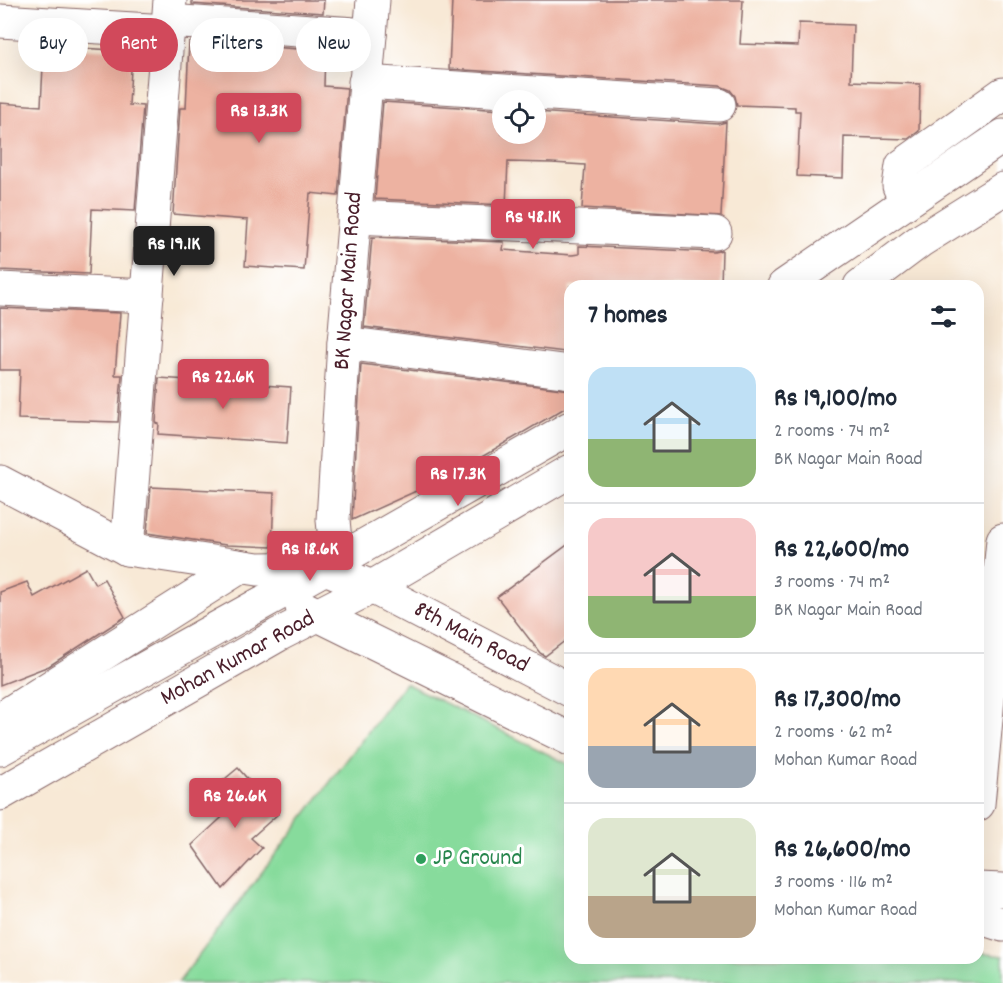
<!DOCTYPE html>
<html lang="en">
<head>
<meta charset="utf-8">
<style>
  body { margin:0; font-family:Dekko,sans-serif; background:#f6f6f7; color:#1f2937; height:100vh; display:flex; flex-direction:column; font-size:22px; white-space:nowrap }
  * { box-sizing:border-box; margin:0 }
  p { font-size:20px; color:#747a83 }
  .icon { flex:none; width:33px; height:33px; fill:none; stroke:currentColor; stroke-width:2; stroke-linecap:round; stroke-linejoin:round }
  .map { position:relative; flex:1; overflow:hidden }
  .side { position:absolute; left:564px; top:280px; width:420px; height:684px; display:flex; flex-direction:column; background:#fff; border-radius:18px; box-shadow:0 6px 24px #0002 }
  .side>* { flex:none }
  .hud { position:absolute; left:18px; top:18px; width:456px; height:54px; display:flex; gap:12px }
  .tools { position:absolute; left:492px; top:90px; display:grid; gap:12px }
  .tools a { display:grid; place-items:center; width:54px; height:54px; border-radius:50%; background:#fff; box-shadow:0 6px 24px #0002; font-size:30px }
  .price { position:absolute; translate:-50% -51px; padding:0 14px; border-radius:6px; background:#d1495b; color:#fff; font-size:20px; line-height:39px; filter:drop-shadow(0 2px 3px #0008) }
  .price::after { content:''; position:absolute; left:50%; top:36px; width:18px; height:14px; margin-left:-9px; background:inherit; clip-path:polygon(0 0,100% 0,50% 100%) }
  .price.active { background:#222; color:#fff }
  ul { padding:0; list-style:none }
  li { display:flex; align-items:center; gap:18px; height:150px; padding:0 24px }
  li+li { border-top:2px solid #e0e1e3 }
  li span { display:grid; place-items:center; flex:none; width:168px; height:120px; border-radius:18px; color:#555 }
  li>.icon { margin-inline-start:auto }
  span .icon { width:72px; height:72px; fill:#fffc; stroke-width:1 }
  li b { font-size:26px }
  h2 { display:flex; justify-content:space-between; align-items:center; height:72px; padding:0 24px; font-size:26px }
  .chip { padding:0 21px; border-radius:27px; background:#fff; box-shadow:0 6px 24px #0002; font-size:21px; line-height:54px }
  .chip.active { background:#d1495b; color:#fff }
  .map>svg:first-child { display:block }
  .green { fill:#87db9c; stroke:#687d64; stroke-width:1.5 }
  .building { fill:#edb2a1 }
  .lines { fill:none; stroke-linecap:round; stroke-linejoin:round }
  .minor-casing { stroke:#876667; stroke-width:35 }
  .minor { stroke:#fff; stroke-width:33 }
  .leisure-dot { fill:#2e9e5b; stroke:#fff; stroke-width:2 }
  .labels { text-anchor:middle; dominant-baseline:central; stroke-width:6; stroke-linejoin:round; paint-order:stroke }
  .street-label { font-size:24px; fill:#4a1f2b; stroke:#fff }
  .leisure-label { font-size:24px; fill:#27864d; stroke:#fff; text-anchor:start }
</style>
</head>
<body>
<div class="map">
<svg width="1003" height="983" viewBox="0 0 1003 983">
  <rect width="100%" height="100%" fill="#fff"/>
  <filter id="ink" filterUnits="userSpaceOnUse"><feTurbulence type="fractalNoise" baseFrequency=".0167" numOctaves="2"/><feDisplacementMap in="SourceGraphic" scale="12" xChannelSelector="R" yChannelSelector="G"/><feConvolveMatrix kernelMatrix="1 2 1 2 8 2 1 2 1" color-interpolation-filters="sRGB"/></filter>
  <filter id="wash" filterUnits="userSpaceOnUse"><feTurbulence type="fractalNoise" baseFrequency=".008" numOctaves="4" result="noise"/><feDisplacementMap in="SourceGraphic" scale="24" xChannelSelector="R" yChannelSelector="G"/><feGaussianBlur stdDeviation="1.35" result="paint"/><feColorMatrix in="noise" values="0 0 0 0 0 0 0 0 0 0 0 0 0 0 0 0 0 1.4 0 .05"/><feComposite in="paint" operator="in"/></filter>
  <g filter="url(#wash)">
    <rect width="100%" height="100%" fill="#f8e9d6"/>
    <path class="green" d="M 405,683 L 570,765 L 570,958 L 978,958 L 978,953 L 1003,956 L 1003,983 L 178,983 Z"/>
    <g id="blocks">
      <g class="building">
        <path d="M 192,0 L 324,0 L 323,13 L 192,4 Z"/>
        <path d="M 452,0 L 743,0 L 740,44 L 798,46 L 799,23 L 853,25 L 851,81 L 920,84 L 919,131 L 908,139 L 844,137 L 843,178 L 797,176 L 800,111 L 795,111 L 795,107 L 737,105 L 735,96 L 730,90 L 720,86 L 449,69 Z"/>
        <path d="M 192,41 L 325,51 L 324,86 L 347,88 L 338,196 L 310,193 L 304,270 L 245,266 L 248,220 L 173,214 L 180,108 L 186,108 L 189,42 Z"/>
        <path d="M 44,46 L 132,51 L 129,105 L 143,106 L 135,211 L 92,209 L 89,274 L 0,270 L 0,103 L 41,106 Z"/>
        <path d="M 383,102 L 502,110 L 502,134 L 536,134 L 536,112 L 718,124 L 726,122 L 721,216 L 582,208 L 585,165 L 552,163 L 508,162 L 506,205 L 375,199 Z"/>
        <path d="M 372,237 L 504,242 L 503,250 L 572,255 L 579,254 L 579,246 L 714,252 L 722,250 L 721,286 L 570,286 L 565,352 L 364,327 Z"/>
        <path d="M 0,308 L 120,313 L 115,375 L 122,375 L 118,422 L 18,419 L 20,370 L 0,370 Z"/>
        <path d="M 361,364 L 570,390 L 570,405 L 445,478 L 352,520 Z"/>
        <path d="M 159,378 L 291,387 L 287,443 L 158,434 L 159,424 L 156,423 Z"/>
        <path d="M 151,487 L 274,493 L 272,547 L 226,545 L 147,533 Z"/>
        <path d="M 570,543 L 570,637 L 545,656 L 540,653 L 497,597 Z"/>
        <path d="M 86,568 L 95,584 L 104,579 L 125,617 L 49,666 L 0,685 L 0,592 L 27,582 L 34,597 Z"/>
        <path d="M 238,768 L 278,814 L 251,838 L 262,848 L 223,889 L 192,845 L 232,808 L 214,788 Z"/>
      </g>
    </g>
  </g>
  <g filter="url(#ink)">
    <use href="#blocks" fill-opacity="0" stroke="#876667" stroke-width="1.5"/>
    <g class="lines">
      <defs>
        <g id="minor">
          <path d="M 0,21 L 167,31"/>
          <path d="M 168,21 L 370,35"/>
          <path d="M 365,82 L 719,105"/>
          <path d="M 906,202 L 899,186 L 902,166 L 1003,94"/>
          <path d="M 354,217 L 715,233"/>
          <path d="M 784,286 L 1003,136"/>
          <path d="M 860,286 L 920,241 L 1003,189"/>
          <path d="M 0,289 L 147,296"/>
          <path d="M 344,343 L 570,372"/>
          <path d="M 0,482 L 127,549 L 258,569 L 325,568 L 372,587 L 570,690"/>
          <path d="M 127,549 L 170,0"/>
          <path d="M 337,561 L 333,520 L 344,343 L 373,0"/>
          <path d="M 302,607 L 570,739"/>
          <path d="M 0,719 L 240,567"/>
          <path d="M 0,749 L 325,568 L 570,428"/>
          <path d="M 0,794 L 278,635 L 372,587 L 570,471"/>
          <path d="M 978,804 L 1003,540"/>
          <path d="M 978,889 L 1003,890"/>
          <path d="M 978,917 L 1003,925"/>
        </g>
      </defs>
      <use href="#minor" class="minor-casing"/>
      <use href="#minor" class="minor"/>
    </g>
  </g>
  <circle class="leisure-dot" cx="421" cy="859" r="6"/>
  <g class="labels">
    <g class="street-label">
      <text transform="translate(349 281) rotate(-86)">BK Nagar Main Road</text>
      <text transform="translate(471 638) rotate(28)">8th Main Road</text>
      <text transform="translate(238 659) rotate(-29)">Mohan Kumar Road</text>
    </g>
    <g class="leisure-label">
      <text x="433" y="859">JP Ground</text>
    </g>
  </g>
</svg>
<div class="tools">
<a><svg class="icon" aria-label="locate" viewBox="0 0 24 24"><circle cx="12" cy="12" r="6"/><path d="M12 2v4M12 18v4M2 12h4M18 12h4"/></svg></a>
</div>
<b class="price" style="left:259px;top:144px">Rs 13.3K</b>
<b class="price" style="left:533px;top:250px">Rs 48.1K</b>
<b class="price active" style="left:174px;top:277px">Rs 19.1K</b>
<b class="price" style="left:223px;top:410px">Rs 22.6K</b>
<b class="price" style="left:458px;top:507px">Rs 17.3K</b>
<b class="price" style="left:310px;top:582px">Rs 18.6K</b>
<b class="price" style="left:235px;top:829px">Rs 26.6K</b>
<div class="hud">
<a class="chip">Buy</a>
<a class="chip active">Rent</a>
<a class="chip">Filters</a>
<a class="chip">New</a>
</div>
<section class="side">
<h2>7 homes<svg class="icon" aria-label="filters" viewBox="0 0 24 24"><path d="M4 7h16M4 17h16"/><circle cx="9" cy="7" r="2"/><circle cx="15" cy="17" r="2"/></svg></h2>
<ul>
<li><span style="background:linear-gradient(#bfe0f5 60%,#8fb573 0)"><svg class="icon" aria-label="home" viewBox="0 0 24 24"><path d="M3 11l9-7 9 7M6 9v11h12V9"/></svg></span><div><b>Rs 19,100/mo</b><p>2 rooms · 74 m²</p><p>BK Nagar Main Road</p></div></li>
<li><span style="background:linear-gradient(#f6c9c9 65%,#8fb573 0)"><svg class="icon" aria-label="home" viewBox="0 0 24 24"><path d="M3 11l9-7 9 7M6 9v11h12V9"/></svg></span><div><b>Rs 22,600/mo</b><p>3 rooms · 74 m²</p><p>BK Nagar Main Road</p></div></li>
<li><span style="background:linear-gradient(#ffd9b3 65%,#9aa5b1 0)"><svg class="icon" aria-label="home" viewBox="0 0 24 24"><path d="M3 11l9-7 9 7M6 9v11h12V9"/></svg></span><div><b>Rs 17,300/mo</b><p>2 rooms · 62 m²</p><p>Mohan Kumar Road</p></div></li>
<li><span style="background:linear-gradient(#dfe7d0 65%,#b9a48a 0)"><svg class="icon" aria-label="home" viewBox="0 0 24 24"><path d="M3 11l9-7 9 7M6 9v11h12V9"/></svg></span><div><b>Rs 26,600/mo</b><p>3 rooms · 116 m²</p><p>Mohan Kumar Road</p></div></li>
</ul>
</section>
</div>
</body>
</html>
